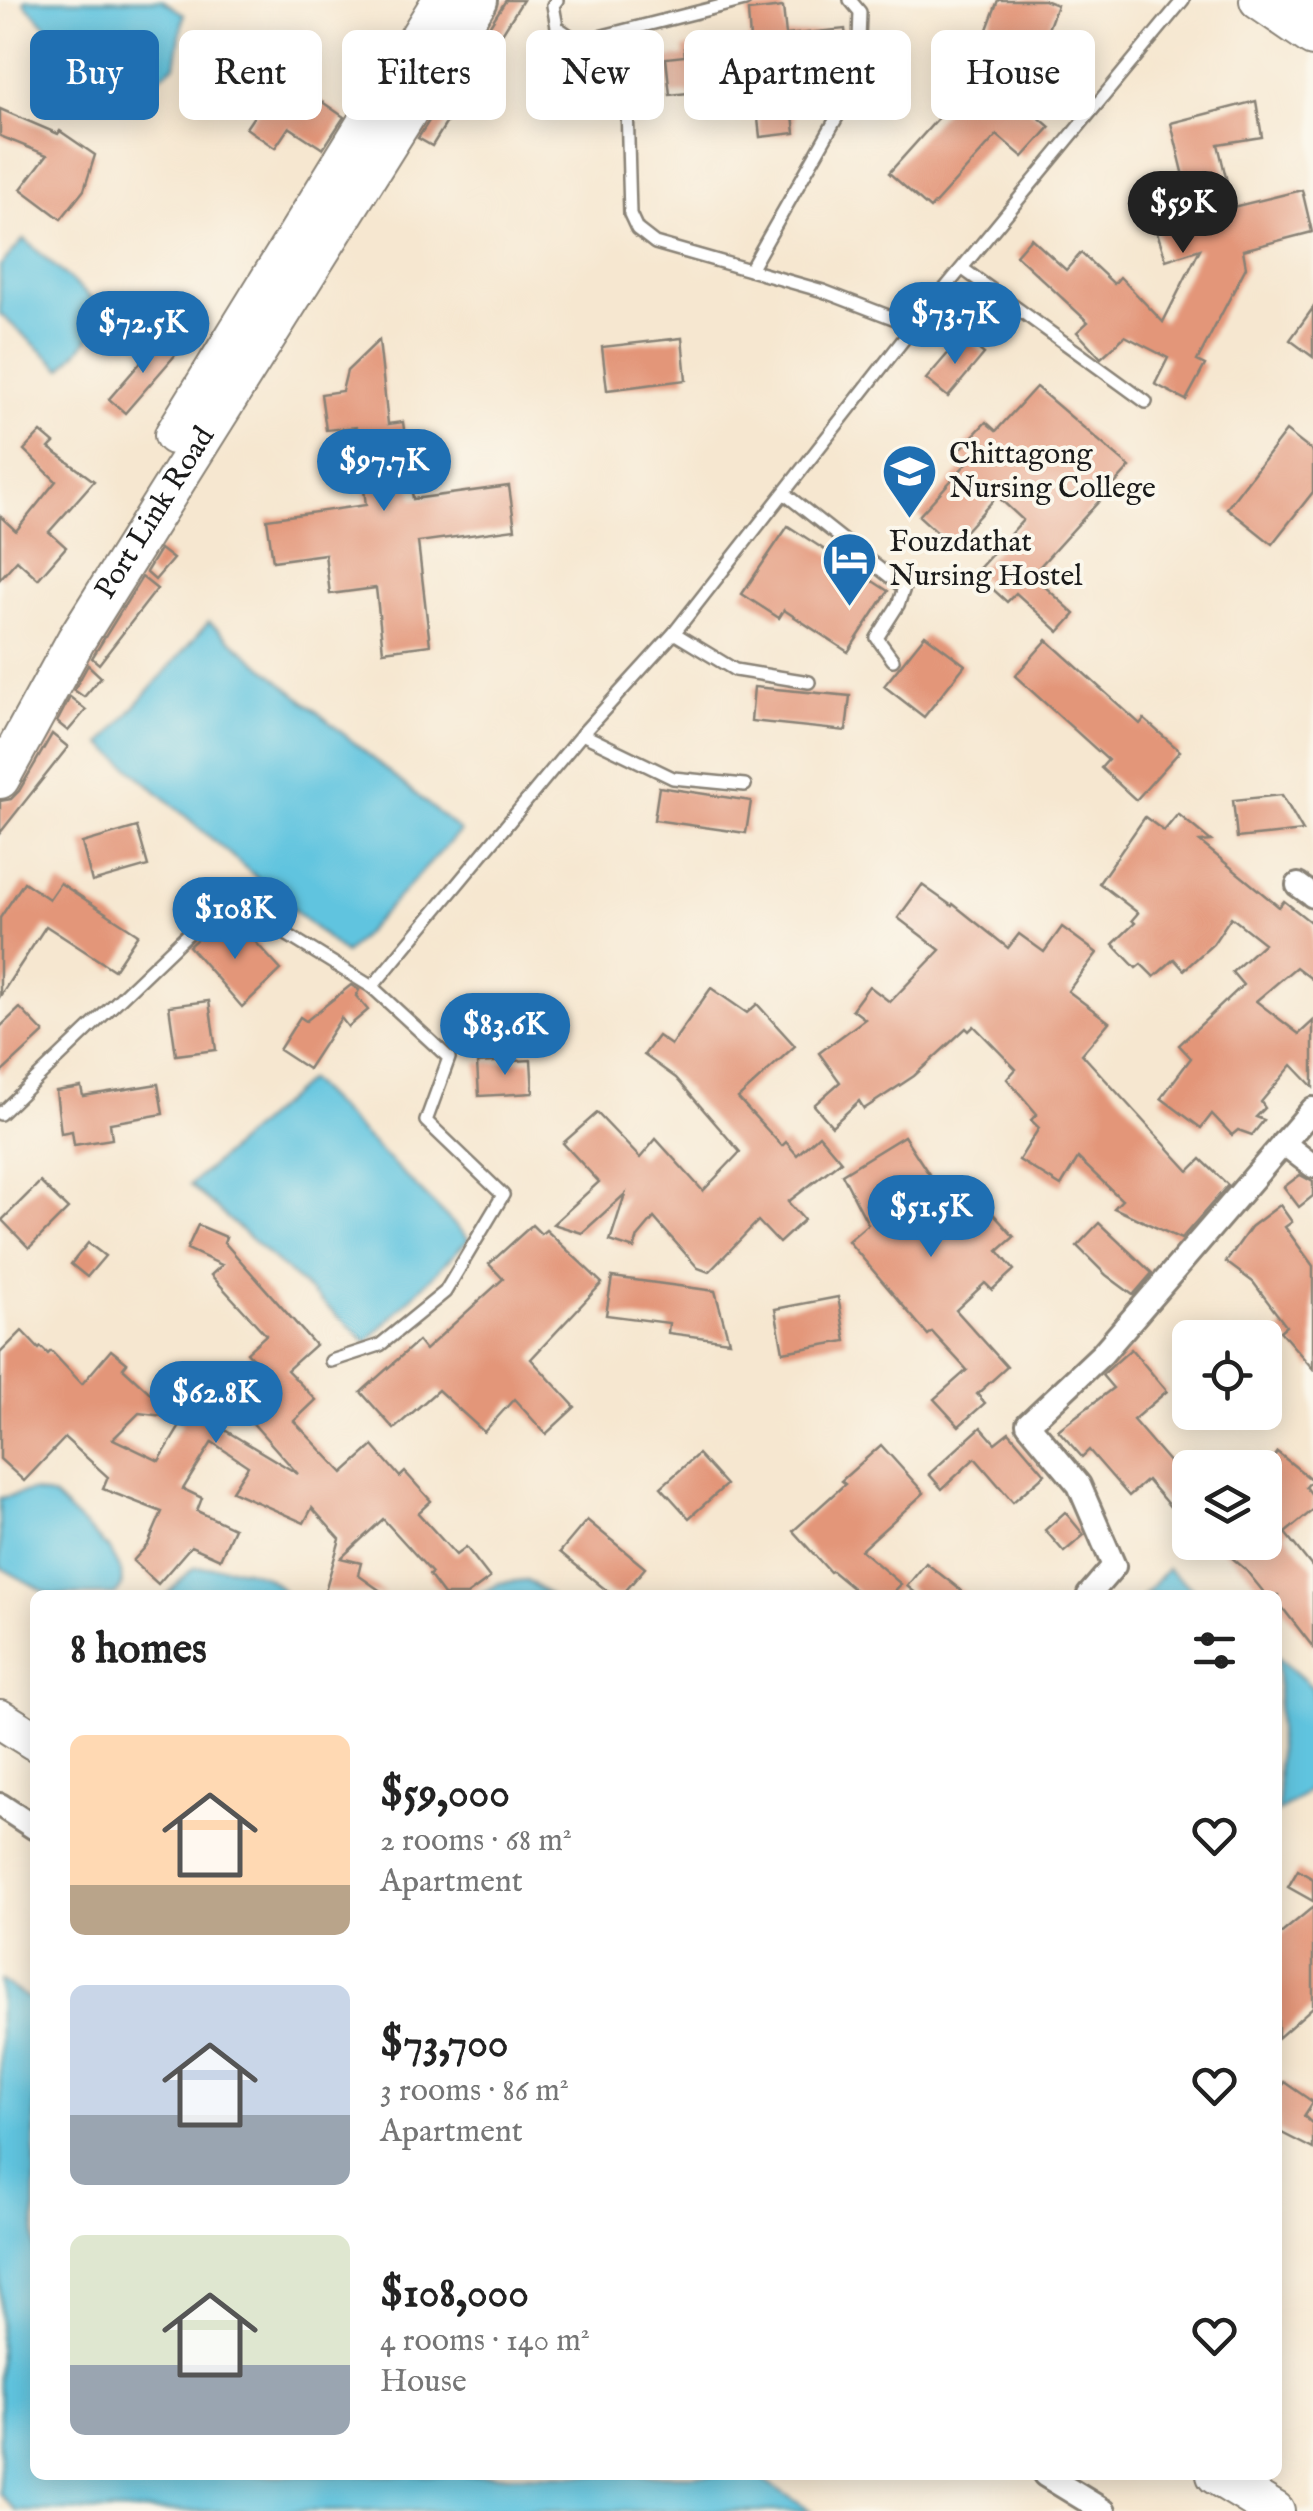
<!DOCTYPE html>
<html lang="en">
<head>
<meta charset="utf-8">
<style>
  body { margin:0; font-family:"IM FELL English",serif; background:#f6f6f6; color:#222; height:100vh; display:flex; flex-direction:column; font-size:38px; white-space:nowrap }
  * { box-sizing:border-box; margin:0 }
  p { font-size:32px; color:#767676 }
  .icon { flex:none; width:55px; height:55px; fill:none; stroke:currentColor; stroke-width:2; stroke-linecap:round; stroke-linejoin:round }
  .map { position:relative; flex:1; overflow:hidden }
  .side { position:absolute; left:30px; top:1590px; width:1252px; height:890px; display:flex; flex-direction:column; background:#fff; border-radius:15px; box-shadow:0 5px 25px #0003 }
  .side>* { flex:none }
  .guide { position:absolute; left:30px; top:30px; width:1255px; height:90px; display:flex; gap:20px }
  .controls { position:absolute; left:1172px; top:1320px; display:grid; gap:20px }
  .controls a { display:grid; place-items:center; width:110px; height:110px; border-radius:15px; background:#fff; box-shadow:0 5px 25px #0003; font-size:50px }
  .price { position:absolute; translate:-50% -85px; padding:0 22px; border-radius:35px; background:#1f6fb2; color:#fff; font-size:32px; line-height:65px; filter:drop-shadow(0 2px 5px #0008) }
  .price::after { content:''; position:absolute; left:50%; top:60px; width:30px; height:22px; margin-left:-15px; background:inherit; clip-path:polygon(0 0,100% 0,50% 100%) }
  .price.current { background:#222; color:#fff }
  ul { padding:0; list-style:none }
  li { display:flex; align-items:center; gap:30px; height:250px; padding:0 40px }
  li span { display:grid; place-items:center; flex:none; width:280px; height:200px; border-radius:15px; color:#555 }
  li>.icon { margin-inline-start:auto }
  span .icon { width:120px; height:120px; fill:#fffc; stroke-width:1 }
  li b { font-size:42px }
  h2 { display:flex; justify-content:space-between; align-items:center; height:120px; padding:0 40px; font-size:42px }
  .chip { padding:0 35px; border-radius:15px; background:#fff; box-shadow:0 5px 25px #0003; font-size:35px; line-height:90px }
  .chip.current { background:#1f6fb2; color:#fff }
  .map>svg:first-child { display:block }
  .water { fill:#61c4df; stroke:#3e707e; stroke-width:2.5 }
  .building { fill:#e39679; fill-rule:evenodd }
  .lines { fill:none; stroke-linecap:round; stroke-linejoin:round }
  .service-casing { stroke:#898276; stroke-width:16 }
  .minor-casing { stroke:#898276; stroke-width:28 }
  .trunk-casing { stroke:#898276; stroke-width:42 }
  .service { stroke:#fff; stroke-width:11 }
  .minor { stroke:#fff; stroke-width:22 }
  .trunk { stroke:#fff; stroke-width:38 }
  .labels { text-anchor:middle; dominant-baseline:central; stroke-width:8; stroke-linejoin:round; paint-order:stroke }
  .poi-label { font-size:30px; fill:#1c1c1c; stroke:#fbf7ec; text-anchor:start }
  .street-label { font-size:30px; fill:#1c1c1c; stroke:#fbf7ec }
</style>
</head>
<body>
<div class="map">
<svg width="1313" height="2511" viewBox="0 0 1313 2511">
  <rect width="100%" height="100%" fill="#fbf7ec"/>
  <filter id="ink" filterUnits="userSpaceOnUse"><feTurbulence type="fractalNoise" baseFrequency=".01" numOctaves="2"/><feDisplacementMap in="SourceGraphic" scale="20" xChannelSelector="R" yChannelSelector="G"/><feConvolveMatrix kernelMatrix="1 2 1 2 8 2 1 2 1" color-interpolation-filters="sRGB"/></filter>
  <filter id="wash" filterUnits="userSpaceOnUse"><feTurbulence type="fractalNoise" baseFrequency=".0048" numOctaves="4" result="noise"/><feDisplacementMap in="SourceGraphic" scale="40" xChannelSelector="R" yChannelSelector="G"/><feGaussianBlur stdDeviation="2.25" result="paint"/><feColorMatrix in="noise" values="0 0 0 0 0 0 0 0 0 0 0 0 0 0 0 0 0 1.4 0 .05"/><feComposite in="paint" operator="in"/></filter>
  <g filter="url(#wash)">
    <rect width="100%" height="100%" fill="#f6e7d0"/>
    <g class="water">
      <path d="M 25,0 L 162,0 L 184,14 L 175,65 L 139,93 L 84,65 L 24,3 Z"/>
      <path d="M 24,239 L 110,315 L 62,369 L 0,314 L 0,266 Z"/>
      <path d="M 209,622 L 460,831 L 345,954 L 102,744 Z"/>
      <path d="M 308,1080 L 469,1239 L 367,1342 L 190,1185 Z"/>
      <path d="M 32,1491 L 54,1497 L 108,1548 L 121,1572 L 122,1586 L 115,1595 L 51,1595 L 0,1567 L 0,1498 Z"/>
      <path d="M 211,1567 C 241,1568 266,1569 287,1595 L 166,1595 L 193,1568 Z"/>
      <path d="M 1167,1569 L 1200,1595 L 1144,1595 Z"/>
      <path d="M 527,1580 L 549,1595 L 477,1595 L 500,1583 Z"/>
      <path d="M 1278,1657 L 1313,1688 L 1313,1787 L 1278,1812 Z"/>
      <path d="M 0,1980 L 35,2003 L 35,2475 L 756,2475 L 811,2511 L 16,2511 L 0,2494 Z"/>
    </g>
    <g id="blocks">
      <g class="building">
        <path d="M 506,0 L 523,0 L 432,146 L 418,138 Z"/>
        <path d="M 998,0 L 1044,0 L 1057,5 L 1021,102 L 1050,127 L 1023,157 L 997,135 L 930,209 L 889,173 L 965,88 Z"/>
        <path d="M 783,7 L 786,35 L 845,29 L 849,63 L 844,80 L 790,86 L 795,133 L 760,137 L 755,91 L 689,98 L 689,93 L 670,95 L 666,58 L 685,56 L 684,48 L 750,40 L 748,11 Z"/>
        <path d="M 278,81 L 314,106 L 318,99 L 344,117 L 323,149 L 289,127 L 275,148 L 246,128 Z"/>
        <path d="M 1256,101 L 1262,137 L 1218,144 L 1233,207 L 1302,190 L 1312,232 L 1243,250 L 1246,267 L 1197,361 L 1205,365 L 1186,400 L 1155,384 L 1168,358 L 1125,336 L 1101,358 L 1077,332 L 1088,322 L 1016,255 L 1031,238 L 1066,270 L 1081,253 L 1114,284 L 1120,277 L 1163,322 L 1200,249 L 1166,260 L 1156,229 L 1194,217 L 1171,123 Z"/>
        <path d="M 0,109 L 58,134 L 60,131 L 95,155 L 84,190 L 61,219 L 21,189 L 47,155 L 0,136 Z"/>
        <path d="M 1313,308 L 1313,357 L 1290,340 Z"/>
        <path d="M 963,336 L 984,354 L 948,397 L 926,379 Z"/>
        <path d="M 682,338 L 686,380 L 607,390 L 602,347 Z"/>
        <path d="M 160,340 L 177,353 L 125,413 L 109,399 Z"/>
        <path d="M 379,340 L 388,424 L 403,422 L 413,499 L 509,486 L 515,529 L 418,542 L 430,645 L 383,651 L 376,588 L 330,594 L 325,554 L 273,561 L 267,519 L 366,505 L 356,427 L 326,430 L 321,394 L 342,391 L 347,371 Z"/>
        <path d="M 1036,387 L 1130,467 L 1032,575 L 1075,614 L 1059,632 L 1016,593 L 1007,602 L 975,573 L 1023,520 L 997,496 L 952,546 L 919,516 L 967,463 L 956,454 L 986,422 L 996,431 Z"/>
        <path d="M 1286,431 L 1313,452 L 1313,492 L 1272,544 L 1227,508 Z"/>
        <path d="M 41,432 L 54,443 L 49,448 L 94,481 L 49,532 L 66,547 L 38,579 L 17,560 L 0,579 L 0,516 L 16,531 L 56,481 L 24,450 Z"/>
        <path d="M 788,526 L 888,591 L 848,652 L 784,610 L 779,618 L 742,594 Z"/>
        <path d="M 160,549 L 173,559 L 155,580 L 146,572 Z"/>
        <path d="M 142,577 L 157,589 L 99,664 L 92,658 Z"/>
        <path d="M 925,635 L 965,665 L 924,717 L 884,686 Z"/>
        <path d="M 1047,640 L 1140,724 L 1144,719 L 1180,751 L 1136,800 L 1101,768 L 1108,760 L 1015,676 Z"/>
        <path d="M 88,665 L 101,677 L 84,697 L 74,690 Z"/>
        <path d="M 754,687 L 850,696 L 846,731 L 751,721 Z"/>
        <path d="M 70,697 L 86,710 L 68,731 L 57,722 Z"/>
        <path d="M 52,734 L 68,747 L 0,833 L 0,801 L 11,799 L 19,791 Z"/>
        <path d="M 659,787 L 751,801 L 746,833 L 654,820 Z"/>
        <path d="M 1282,795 L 1303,831 L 1237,838 L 1233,800 Z"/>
        <path d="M 1178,814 L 1211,841 L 1200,842 L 1279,907 L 1284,901 L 1313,924 L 1313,980 L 1296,967 L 1256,1001 L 1299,1034 L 1313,1021 L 1313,1087 L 1292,1065 L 1261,1102 L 1265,1108 L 1256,1117 L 1264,1120 L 1252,1135 L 1238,1130 L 1232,1135 L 1212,1114 L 1201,1128 L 1161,1098 L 1191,1058 L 1179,1045 L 1243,985 L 1232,972 L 1264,943 L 1231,917 L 1213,944 L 1184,970 L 1174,959 L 1154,977 L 1141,964 L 1136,968 L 1113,944 L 1135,923 L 1132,920 L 1138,913 L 1099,883 L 1145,817 L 1164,831 Z"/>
        <path d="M 137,827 L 148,866 L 92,882 L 82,843 Z"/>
        <path d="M 24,882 L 49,899 L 60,883 L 138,934 L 114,970 L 46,926 L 0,996 L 0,918 Z"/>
        <path d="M 922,885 L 952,906 L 953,904 L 1008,948 L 1019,934 L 1044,952 L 1062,927 L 1097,953 L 1068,991 L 1109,1022 L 1082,1054 L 1189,1171 L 1201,1159 L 1228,1185 L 1181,1239 L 1114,1208 L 1122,1200 L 1078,1158 L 1061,1186 L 1019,1160 L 1039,1128 L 1031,1120 L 1037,1114 L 1007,1079 L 1016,1069 L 974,1026 L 969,1031 L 966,1028 L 914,1076 L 864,1109 L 859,1101 L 832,1126 L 814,1105 L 840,1082 L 819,1053 L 865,1019 L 852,1009 L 869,986 L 890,1002 L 940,950 L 898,918 Z"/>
        <path d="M 221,918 L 241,942 L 249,935 L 281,970 L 242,1007 L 189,946 Z"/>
        <path d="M 351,985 L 359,990 L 356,996 L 368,1010 L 348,1027 L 341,1018 L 308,1069 L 279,1050 L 300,1017 L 306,1021 Z"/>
        <path d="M 711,988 L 747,1013 L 757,1004 L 795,1046 L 738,1098 L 782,1146 L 786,1142 L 797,1155 L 819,1135 L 841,1161 L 788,1202 L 804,1220 L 779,1243 L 758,1221 L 709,1272 L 698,1268 L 654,1218 L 638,1237 L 634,1249 L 610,1241 L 625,1194 L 582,1233 L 553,1224 L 599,1182 L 563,1143 L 597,1113 L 640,1158 L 656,1139 L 703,1191 L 740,1152 L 676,1078 L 644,1055 L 658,1036 L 671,1045 Z"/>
        <path d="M 209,1001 L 216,1050 L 176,1055 L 169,1006 Z"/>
        <path d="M 20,1008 L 44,1033 L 0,1074 L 0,1027 Z"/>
        <path d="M 531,1060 L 533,1093 L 479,1096 L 477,1063 Z"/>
        <path d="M 158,1084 L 163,1114 L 110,1123 L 112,1139 L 74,1145 L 72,1131 L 61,1133 L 56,1091 L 81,1087 L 83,1096 Z"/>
        <path d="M 904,1136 L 936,1185 L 941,1180 L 975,1217 L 987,1207 L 1014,1237 L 998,1251 L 1014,1270 L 992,1290 L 985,1283 L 956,1310 L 1007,1367 L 977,1394 L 985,1403 L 959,1426 L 934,1399 L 967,1370 L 932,1332 L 928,1335 L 848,1241 L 868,1224 L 842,1174 Z"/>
        <path d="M 1300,1175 L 1313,1182 L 1313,1196 L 1299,1207 L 1284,1187 Z"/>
        <path d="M 40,1182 L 68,1209 L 29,1248 L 2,1220 Z"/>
        <path d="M 1280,1205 L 1292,1222 L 1285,1227 L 1313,1266 L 1313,1369 L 1280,1331 L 1286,1326 L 1253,1282 L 1226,1262 L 1251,1227 Z"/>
        <path d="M 1099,1223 L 1152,1273 L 1133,1295 L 1106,1275 L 1077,1246 Z"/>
        <path d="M 198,1225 L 226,1237 L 224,1242 L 315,1345 L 287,1370 L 316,1400 L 294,1421 L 343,1473 L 373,1446 L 400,1477 L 405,1472 L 431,1501 L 418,1513 L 456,1555 L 466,1547 L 490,1578 L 467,1595 L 444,1595 L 429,1575 L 432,1573 L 383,1519 L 341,1558 L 361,1563 L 358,1575 L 385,1594 L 325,1591 L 340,1539 L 312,1508 L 304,1523 L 232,1491 L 248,1466 L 212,1442 L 183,1489 L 202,1498 L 197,1511 L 234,1528 L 220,1559 L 191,1546 L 158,1584 L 133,1561 L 148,1544 L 162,1512 L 103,1489 L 108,1477 L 65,1438 L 24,1481 L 0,1459 L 0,1353 L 22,1331 L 39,1349 L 41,1347 L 48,1354 L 51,1351 L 82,1384 L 111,1350 L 127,1363 L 123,1368 L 163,1405 L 165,1385 L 185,1388 L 183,1405 L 298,1474 L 233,1401 L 265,1372 L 247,1352 L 266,1335 L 211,1275 L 222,1265 L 187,1249 ZM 139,1413 L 172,1417 L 182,1423 L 159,1461 L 113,1439 Z"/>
        <path d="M 532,1225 L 541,1234 L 546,1230 L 602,1283 L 531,1359 L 575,1407 L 546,1434 L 514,1399 L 484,1432 L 438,1390 L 394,1429 L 361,1392 L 418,1341 L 425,1350 L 503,1279 L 489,1264 Z"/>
        <path d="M 88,1243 L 105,1256 L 87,1277 L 71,1264 Z"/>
        <path d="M 612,1277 L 715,1291 L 729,1341 L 668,1333 L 669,1323 L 606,1315 Z"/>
        <path d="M 838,1297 L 846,1341 L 783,1352 L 775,1309 Z"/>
        <path d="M 1131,1349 L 1167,1391 L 1133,1420 L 1190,1486 L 1190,1530 L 1147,1480 L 1129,1496 L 1089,1450 L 1082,1457 L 1058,1430 L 1113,1388 L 1102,1375 Z"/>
        <path d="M 981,1427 L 995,1443 L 1009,1432 L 1045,1474 L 1013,1502 L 975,1458 L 942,1489 L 929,1474 Z"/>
        <path d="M 881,1445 L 924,1493 L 861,1550 L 901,1584 L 891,1595 L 861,1595 L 832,1571 L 830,1572 L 793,1531 L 845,1484 L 841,1481 Z"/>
        <path d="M 1277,1452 L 1312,1480 L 1306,1487 L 1313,1496 L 1313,1510 L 1285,1533 L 1313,1568 L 1313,1647 L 1278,1602 L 1278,1595 L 1266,1595 L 1245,1569 L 1214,1542 L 1265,1542 L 1265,1469 Z"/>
        <path d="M 698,1454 L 726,1485 L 689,1518 L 661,1487 Z"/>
        <path d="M 1065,1512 L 1084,1535 L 1064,1552 L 1045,1530 Z"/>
        <path d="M 587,1520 L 645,1568 L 622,1595 L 612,1595 L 560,1552 Z"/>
        <path d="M 926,1563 L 967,1595 L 918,1595 L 907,1586 Z"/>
        <path d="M 1298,1870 L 1313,1879 L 1313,1901 L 1288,1887 Z"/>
        <path d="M 1313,1907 L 1313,2007 L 1278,2038 L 1278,1936 Z"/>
        <path d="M 1284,2082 L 1313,2102 L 1304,2116 L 1313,2124 L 1313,2149 L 1278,2131 L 1278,2092 Z"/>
      </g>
    </g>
  </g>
  <g filter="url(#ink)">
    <use href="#blocks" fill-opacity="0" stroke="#898276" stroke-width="2.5"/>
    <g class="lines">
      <defs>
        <g id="service">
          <path d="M 557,0 L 553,5 L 557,27 L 579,42 L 745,0"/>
          <path d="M 625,31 L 630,214 L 637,229 L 655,243 L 823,291 L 914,326"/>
          <path d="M 963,269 L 1146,402"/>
          <path d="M 750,270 L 845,103 L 858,69 L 860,12 L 850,0"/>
          <path d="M 785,494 L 904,588 L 898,605 L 877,638 L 893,660"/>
          <path d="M 674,633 L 735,670 L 809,682"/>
          <path d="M 582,734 L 673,778 L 745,785"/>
          <path d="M 372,987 L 582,734 L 674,633 L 914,326 L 1183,0"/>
          <path d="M 0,1114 L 226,897 L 372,987 L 449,1058 L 426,1121 L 503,1195 L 445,1292 L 380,1345 L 331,1361"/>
        </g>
        <g id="minor">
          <path d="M 1298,885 L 1313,896"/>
          <path d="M 1283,1143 L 1313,1166"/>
          <path d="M 1089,1595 L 1114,1566 L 1079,1485 L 1028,1424 L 1102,1354 L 1313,1109"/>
          <path d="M 0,1805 L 35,1828"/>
          <path d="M 1045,2475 L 1104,2511"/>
        </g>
        <g id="trunk">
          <path d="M 1259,0 L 1313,37"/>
          <path d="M 1308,0 L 1313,3"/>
          <path d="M 174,435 L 442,0"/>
          <path id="s1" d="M 0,779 L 76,640 L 478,0"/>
          <path d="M 0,1719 L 35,1741"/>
          <path d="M 1216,2475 L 1275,2511"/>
        </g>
      </defs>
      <use href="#service" class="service-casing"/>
      <use href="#minor" class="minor-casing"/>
      <use href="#trunk" class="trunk-casing"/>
      <use href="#service" class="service"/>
      <use href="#minor" class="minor"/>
      <use href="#trunk" class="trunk"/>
    </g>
  </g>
  <defs>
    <symbol id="university-pin" viewBox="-11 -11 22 30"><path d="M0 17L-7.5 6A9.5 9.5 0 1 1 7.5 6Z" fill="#1f6fb2" stroke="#fbf7ec"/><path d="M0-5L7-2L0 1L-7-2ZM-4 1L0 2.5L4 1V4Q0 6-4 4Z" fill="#fff"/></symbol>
    <symbol id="hotel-pin" viewBox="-11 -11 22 30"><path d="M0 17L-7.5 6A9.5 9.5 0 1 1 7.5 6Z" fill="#1f6fb2" stroke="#fbf7ec"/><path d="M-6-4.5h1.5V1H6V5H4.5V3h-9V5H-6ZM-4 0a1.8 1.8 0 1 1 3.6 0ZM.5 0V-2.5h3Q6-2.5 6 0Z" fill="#fff"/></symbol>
  </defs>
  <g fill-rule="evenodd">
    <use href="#university-pin" x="878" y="440" width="63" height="86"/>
    <use href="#hotel-pin" x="818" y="528" width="63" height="86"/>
  </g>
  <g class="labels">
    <g class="poi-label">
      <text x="949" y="455">Chittagong<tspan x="949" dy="34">Nursing College</tspan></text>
      <text x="889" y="543">Fouzdathat<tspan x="889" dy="34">Nursing Hostel</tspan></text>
    </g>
    <g class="street-label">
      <text stroke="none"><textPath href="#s1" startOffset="308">Port Link Road</textPath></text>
    </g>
  </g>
</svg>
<div class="controls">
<a><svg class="icon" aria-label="locate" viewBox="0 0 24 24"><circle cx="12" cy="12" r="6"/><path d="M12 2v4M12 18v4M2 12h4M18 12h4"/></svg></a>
<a><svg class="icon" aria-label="layers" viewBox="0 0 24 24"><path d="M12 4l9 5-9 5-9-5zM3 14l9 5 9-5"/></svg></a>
</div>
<b class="price current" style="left:1183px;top:256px">$59K</b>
<b class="price" style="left:955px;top:367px">$73.7K</b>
<b class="price" style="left:143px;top:376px">$72.5K</b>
<b class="price" style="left:384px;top:514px">$97.7K</b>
<b class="price" style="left:235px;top:962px">$108K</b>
<b class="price" style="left:505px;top:1078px">$83.6K</b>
<b class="price" style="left:931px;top:1260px">$51.5K</b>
<b class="price" style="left:216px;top:1446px">$62.8K</b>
<div class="guide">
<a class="chip current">Buy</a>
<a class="chip">Rent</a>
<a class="chip">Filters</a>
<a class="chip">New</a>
<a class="chip">Apartment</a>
<a class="chip">House</a>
</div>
<section class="side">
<h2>8 homes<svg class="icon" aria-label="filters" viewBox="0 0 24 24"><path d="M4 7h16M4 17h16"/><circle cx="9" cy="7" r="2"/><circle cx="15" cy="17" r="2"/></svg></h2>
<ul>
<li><span style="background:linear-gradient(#ffd9b3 75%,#b9a48a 0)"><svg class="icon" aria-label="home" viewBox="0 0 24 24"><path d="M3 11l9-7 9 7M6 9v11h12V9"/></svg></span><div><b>$59,000</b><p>2 rooms · 68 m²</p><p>Apartment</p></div><svg class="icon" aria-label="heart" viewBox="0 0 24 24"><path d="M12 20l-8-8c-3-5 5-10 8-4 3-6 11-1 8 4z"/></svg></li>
<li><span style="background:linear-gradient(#c9d6e8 65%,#9aa5b1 0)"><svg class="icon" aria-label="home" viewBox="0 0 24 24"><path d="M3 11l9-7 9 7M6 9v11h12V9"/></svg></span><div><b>$73,700</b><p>3 rooms · 86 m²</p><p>Apartment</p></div><svg class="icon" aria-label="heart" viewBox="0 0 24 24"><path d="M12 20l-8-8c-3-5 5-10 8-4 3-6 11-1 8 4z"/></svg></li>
<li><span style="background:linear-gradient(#dfe7d0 65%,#9aa5b1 0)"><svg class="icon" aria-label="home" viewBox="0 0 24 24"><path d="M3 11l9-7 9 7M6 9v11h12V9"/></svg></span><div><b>$108,000</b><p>4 rooms · 140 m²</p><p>House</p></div><svg class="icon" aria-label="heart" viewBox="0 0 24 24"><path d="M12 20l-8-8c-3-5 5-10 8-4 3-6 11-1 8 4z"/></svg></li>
</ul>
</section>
</div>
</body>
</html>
